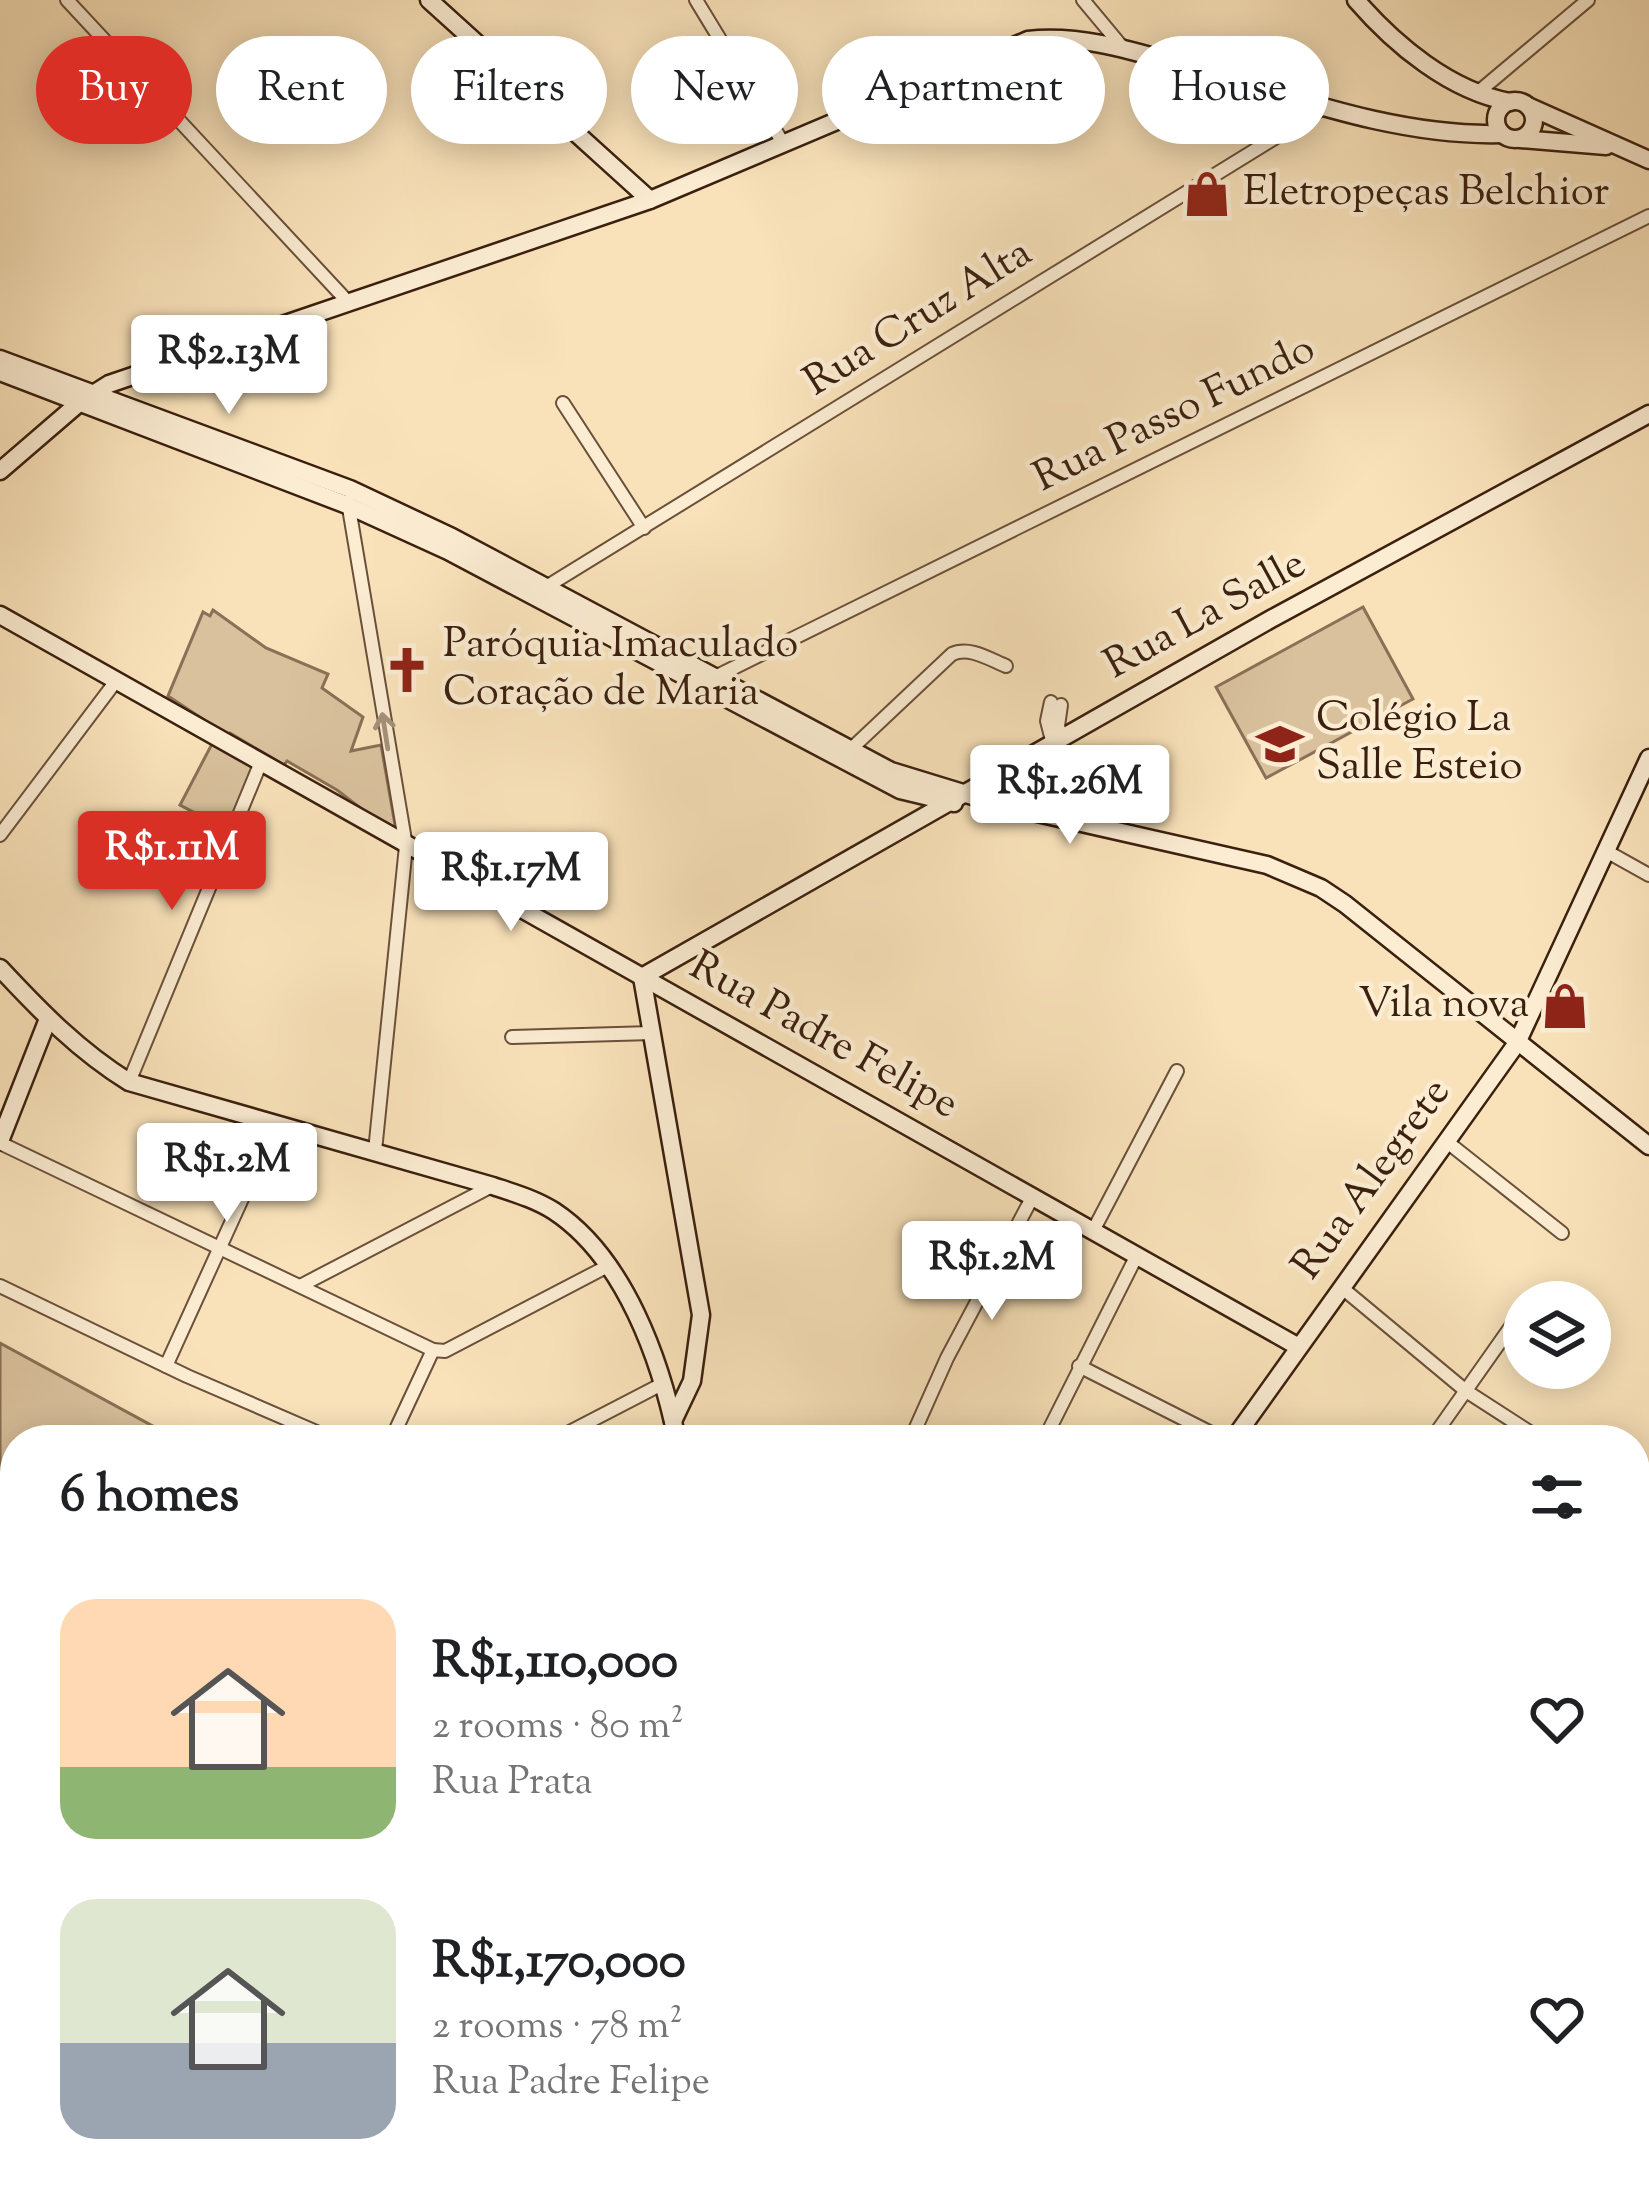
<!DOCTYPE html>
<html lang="en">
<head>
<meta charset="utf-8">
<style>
  body { margin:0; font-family:"Sorts Mill Goudy",serif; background:#f6f6f6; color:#202124; height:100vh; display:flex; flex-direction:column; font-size:45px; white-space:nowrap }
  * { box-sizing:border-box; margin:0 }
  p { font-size:39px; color:#757577 }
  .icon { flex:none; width:66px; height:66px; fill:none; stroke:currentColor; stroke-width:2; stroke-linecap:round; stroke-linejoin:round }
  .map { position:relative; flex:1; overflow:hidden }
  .details { position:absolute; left:0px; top:1425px; width:1650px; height:771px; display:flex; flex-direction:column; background:#fff; border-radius:48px 48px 0 0; box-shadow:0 6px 30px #0003 }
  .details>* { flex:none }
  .top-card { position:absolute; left:36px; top:36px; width:1578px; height:108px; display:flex; gap:24px }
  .buttons { position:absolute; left:1503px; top:1281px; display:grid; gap:24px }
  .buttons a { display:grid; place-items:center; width:108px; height:108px; border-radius:50%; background:#fff; box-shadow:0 6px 30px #0003; font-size:60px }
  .price { position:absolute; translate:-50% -102px; padding:0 27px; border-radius:12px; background:#fff; color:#222; font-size:39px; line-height:78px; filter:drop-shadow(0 3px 6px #0008) }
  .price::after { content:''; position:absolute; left:50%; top:72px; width:36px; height:27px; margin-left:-18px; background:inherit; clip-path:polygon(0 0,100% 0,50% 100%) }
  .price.active { background:#d93025; color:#fff }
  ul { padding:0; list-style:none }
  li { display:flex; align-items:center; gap:36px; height:300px; padding:0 60px }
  li span { display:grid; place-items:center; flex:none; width:336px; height:240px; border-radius:36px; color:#555 }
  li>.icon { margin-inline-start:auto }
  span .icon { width:144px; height:144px; fill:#fffc; stroke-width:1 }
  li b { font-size:51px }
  h2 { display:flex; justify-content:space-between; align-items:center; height:144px; padding:0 60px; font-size:51px }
  .chip { padding:0 42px; border-radius:54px; background:#fff; box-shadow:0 6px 30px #0003; font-size:42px; line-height:108px }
  .chip.active { background:#d93025; color:#fff }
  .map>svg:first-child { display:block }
  .green { fill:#d9c19d; stroke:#8a7056; stroke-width:3 }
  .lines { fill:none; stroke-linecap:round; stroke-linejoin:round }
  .stream { stroke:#866d53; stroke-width:3 }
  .street-casing { stroke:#6a503a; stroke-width:16 }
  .secondary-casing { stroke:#3b200f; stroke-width:21 }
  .street { stroke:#fbecd2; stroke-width:12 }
  .secondary { stroke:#fbecd2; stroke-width:16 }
  .oneway { stroke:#a5907a }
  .labels { text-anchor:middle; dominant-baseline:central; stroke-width:9; stroke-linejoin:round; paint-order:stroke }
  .poi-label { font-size:42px; fill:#3b200f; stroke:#fbecd2; text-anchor:start }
  .street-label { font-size:42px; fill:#3b200f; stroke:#fbecd2 }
</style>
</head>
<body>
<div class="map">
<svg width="1649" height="2194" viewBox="0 0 1649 2194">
  <rect width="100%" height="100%" fill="#f9e2ba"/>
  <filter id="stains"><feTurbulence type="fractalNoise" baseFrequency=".00167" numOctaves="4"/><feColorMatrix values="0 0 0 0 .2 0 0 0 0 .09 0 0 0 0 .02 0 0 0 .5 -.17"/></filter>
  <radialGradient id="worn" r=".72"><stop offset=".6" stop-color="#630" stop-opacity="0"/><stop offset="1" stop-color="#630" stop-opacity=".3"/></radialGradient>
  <g class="green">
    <path d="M 1363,607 L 1413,699 L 1266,778 L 1216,687 Z"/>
    <path d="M 213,610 L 266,648 L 328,674 L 322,688 L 363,717 L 351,751 L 381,745 L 397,836 L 337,790 L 287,761 L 284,765 L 230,733 L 227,735 L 168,696 L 203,612 L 210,616 Z"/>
    <path d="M 213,742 L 257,764 L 228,830 L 180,805 Z"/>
    <path d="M 0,1343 L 171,1436 L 169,1440 L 15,1440 L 15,1664 L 0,1659 Z"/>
  </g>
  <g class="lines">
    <g class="stream">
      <path d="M 1635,1870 L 1649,1875"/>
      <path d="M 0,1939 L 15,1929"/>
    </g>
    <defs>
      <g id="street">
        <path d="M 67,0 L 348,302"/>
        <path d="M 696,0 L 783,143"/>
        <path d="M 1083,0 L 1123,48"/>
        <path d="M 1476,94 L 1588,0"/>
        <path d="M 563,403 L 644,528"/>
        <path d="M 348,502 L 406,846 L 375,1151"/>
        <path d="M 546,587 L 1325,107"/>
        <path d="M 713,678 L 1649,216"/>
        <path d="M 1051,702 L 1047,721 L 1053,744"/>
        <path d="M 1061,705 L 1058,726 L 1062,739"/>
        <path d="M 850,750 L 952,654 C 969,646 989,659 1006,666"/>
        <path d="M 0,835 L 116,681"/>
        <path d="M 1606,851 L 1649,875"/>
        <path d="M 512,1037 L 652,1033"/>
        <path d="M 129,1082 L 261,762"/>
        <path d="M 1446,1141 L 1562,1233"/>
        <path d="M 0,1143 L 433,1350"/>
        <path d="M 1094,1229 L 1177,1071"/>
        <path d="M 302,1285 L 492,1186"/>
        <path d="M 0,1286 L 187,1376 L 335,1440"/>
        <path d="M 1341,1287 L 1466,1391 L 1542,1440"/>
        <path d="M 166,1366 L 276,1124"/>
        <path d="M 1079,1366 L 1225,1440"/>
        <path d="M 914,1432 L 947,1358 L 1033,1196"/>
        <path d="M 391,1440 L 433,1350 L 445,1351 L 606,1267"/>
        <path d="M 554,1440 L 664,1383"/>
        <path d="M 1044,1440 L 1137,1255"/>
        <path d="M 1431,1440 L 1524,1308"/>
        <path d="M 1635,1490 L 1649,1498"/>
        <path d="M 0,1680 L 15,1685"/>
        <path d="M 1635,1694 L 1649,1701"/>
        <path d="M 0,1834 L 15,1820"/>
        <path d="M 0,1965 L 15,1957"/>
        <path d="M 522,2181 L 525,2194"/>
        <path d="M 1367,2181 L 1393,2194"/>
        <path d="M 0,2185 L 15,2175"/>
        <path d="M 391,2194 L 451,2181"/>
      </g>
      <g id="secondary">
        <path d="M 429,0 L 650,200"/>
        <path d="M 1356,0 C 1395,45 1450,91 1510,102"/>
        <circle cx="1515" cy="120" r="19"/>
        <path d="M 1528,106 L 1649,160"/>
        <path d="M 1520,139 L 1606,146"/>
        <path d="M 0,359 L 350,489 L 452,537 L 891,771 L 1002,805 L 1267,865 L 1321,888 L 1345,904 L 1649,1146"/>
        <path d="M 0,372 L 347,505 L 448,551 L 900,790 L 954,803"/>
        <path d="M 0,471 L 79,403 L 109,384 L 650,200 L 1028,40 C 1083,34 1136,52 1189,67 C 1290,96 1395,137 1502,134"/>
        <path d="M 0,615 L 1297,1346"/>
        <path d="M 0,968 C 40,1011 79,1051 129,1082 L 493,1186 C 514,1193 535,1199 554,1211 C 625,1258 661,1361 677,1440"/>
        <path d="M 642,977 L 1271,619 L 1649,414"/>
        <path d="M 642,977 L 701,1315 L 692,1381 L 673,1421"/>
        <path d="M 0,1141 L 48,1019"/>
        <path d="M 1233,1440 L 1517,1043 L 1649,758"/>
        <path d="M 1635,2052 L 1649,2007"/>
        <path d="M 0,2105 L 15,2119"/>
        <path d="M 45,2181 L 48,2194"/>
        <path d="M 299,2181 L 301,2194"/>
        <path d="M 802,2181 L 804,2194"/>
        <path d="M 996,2181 L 1011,2194"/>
        <path d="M 1577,2194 L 1582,2181"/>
      </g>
    </defs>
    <use href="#street" class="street-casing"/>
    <use href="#secondary" class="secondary-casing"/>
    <use href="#street" class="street"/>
    <use href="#secondary" class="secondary"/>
  </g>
  <defs><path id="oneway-shaft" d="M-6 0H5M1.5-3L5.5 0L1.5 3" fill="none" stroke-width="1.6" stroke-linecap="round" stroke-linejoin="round" transform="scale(3)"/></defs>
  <use class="oneway" href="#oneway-shaft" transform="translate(385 731) rotate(-99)"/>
  <defs>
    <symbol id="shop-bare" viewBox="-9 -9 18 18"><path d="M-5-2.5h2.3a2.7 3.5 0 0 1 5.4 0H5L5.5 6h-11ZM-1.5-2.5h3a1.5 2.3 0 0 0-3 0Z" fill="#8f2418" stroke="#fbecd2" stroke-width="2.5" paint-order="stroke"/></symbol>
    <symbol id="church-bare" viewBox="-9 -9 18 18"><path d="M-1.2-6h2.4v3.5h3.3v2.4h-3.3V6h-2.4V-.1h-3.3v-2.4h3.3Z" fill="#8f2418" stroke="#fbecd2" stroke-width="2.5" paint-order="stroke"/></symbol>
    <symbol id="school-bare" viewBox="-9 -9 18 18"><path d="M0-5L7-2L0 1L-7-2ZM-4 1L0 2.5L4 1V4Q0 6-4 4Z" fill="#8f2418" stroke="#fbecd2" stroke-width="2.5" paint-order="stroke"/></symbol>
  </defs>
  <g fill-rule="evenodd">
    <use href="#shop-bare" x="1174" y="161" width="66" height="66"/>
    <use href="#church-bare" x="374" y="637" width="66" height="66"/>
    <use href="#school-bare" x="1247" y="711" width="66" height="66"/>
    <use href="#shop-bare" x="1532" y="973" width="66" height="66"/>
  </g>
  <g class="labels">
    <g class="poi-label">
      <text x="1243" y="194">Eletropeças Belchior</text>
      <text x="443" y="646">Paróquia Imaculado<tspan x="443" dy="48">Coração de Maria</tspan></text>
      <text x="1316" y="720">Colégio La<tspan x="1316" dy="48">Salle Esteio</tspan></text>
      <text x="1529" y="1006" text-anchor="end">Vila nova</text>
    </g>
    <g class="street-label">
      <text transform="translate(919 319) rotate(-32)">Rua Cruz Alta</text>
      <text transform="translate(1175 415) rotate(-26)">Rua Passo Fundo</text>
      <text transform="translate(1206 616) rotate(-29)">Rua La Salle</text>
      <text transform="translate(823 1037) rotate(29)">Rua Padre Felipe</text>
      <text transform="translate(1373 1180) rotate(-54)">Rua Alegrete</text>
    </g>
  </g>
  <rect width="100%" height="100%" filter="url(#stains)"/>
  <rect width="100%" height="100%" fill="url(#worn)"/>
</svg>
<div class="buttons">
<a><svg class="icon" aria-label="layers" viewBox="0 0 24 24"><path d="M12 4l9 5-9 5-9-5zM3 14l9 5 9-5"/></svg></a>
</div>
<b class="price" style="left:229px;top:417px">R$2.13M</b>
<b class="price" style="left:1070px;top:847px">R$1.26M</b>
<b class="price active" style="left:172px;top:913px">R$1.11M</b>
<b class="price" style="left:511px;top:934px">R$1.17M</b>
<b class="price" style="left:227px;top:1225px">R$1.2M</b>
<b class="price" style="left:992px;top:1323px">R$1.2M</b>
<div class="top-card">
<a class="chip active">Buy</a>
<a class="chip">Rent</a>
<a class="chip">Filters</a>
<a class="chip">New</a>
<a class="chip">Apartment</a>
<a class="chip">House</a>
</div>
<section class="details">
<h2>6 homes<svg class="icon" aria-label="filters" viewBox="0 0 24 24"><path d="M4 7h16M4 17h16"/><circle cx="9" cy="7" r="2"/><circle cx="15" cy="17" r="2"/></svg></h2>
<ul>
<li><span style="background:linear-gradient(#ffd9b3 70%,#8fb573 0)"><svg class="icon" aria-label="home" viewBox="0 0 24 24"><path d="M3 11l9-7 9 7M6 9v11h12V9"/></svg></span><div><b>R$1,110,000</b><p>2 rooms · 80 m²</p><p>Rua Prata</p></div><svg class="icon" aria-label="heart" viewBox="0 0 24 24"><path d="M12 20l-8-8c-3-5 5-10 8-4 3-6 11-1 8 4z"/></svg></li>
<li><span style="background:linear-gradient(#dfe7d0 60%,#9aa5b1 0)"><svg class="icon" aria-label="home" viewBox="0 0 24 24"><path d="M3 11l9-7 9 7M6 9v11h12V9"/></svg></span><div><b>R$1,170,000</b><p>2 rooms · 78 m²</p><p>Rua Padre Felipe</p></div><svg class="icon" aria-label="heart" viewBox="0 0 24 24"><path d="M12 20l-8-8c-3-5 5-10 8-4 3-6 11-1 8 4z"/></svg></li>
</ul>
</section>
</div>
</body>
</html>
